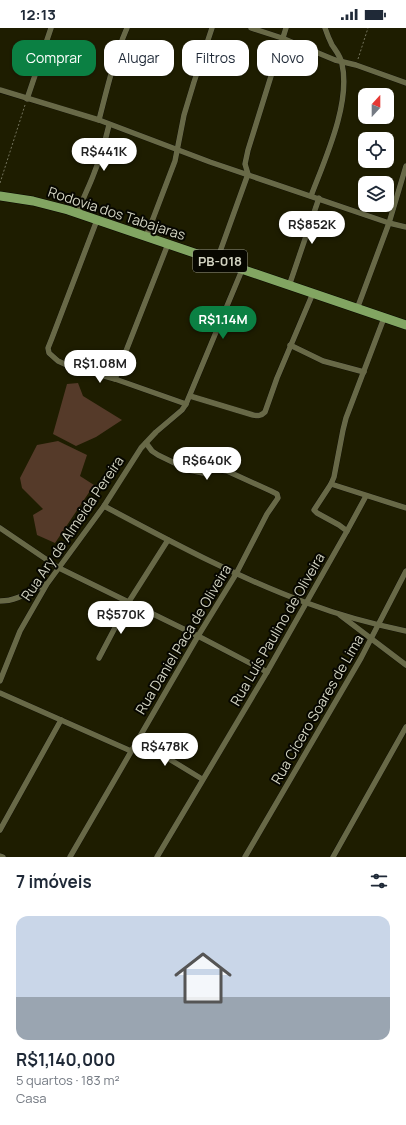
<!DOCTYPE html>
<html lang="pt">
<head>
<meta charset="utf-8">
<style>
  body { margin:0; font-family:Manrope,sans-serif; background:#f6f6f7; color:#1f2937; height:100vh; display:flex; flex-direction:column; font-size:15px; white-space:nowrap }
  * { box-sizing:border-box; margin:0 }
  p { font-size:13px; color:#747a83 }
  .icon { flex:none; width:22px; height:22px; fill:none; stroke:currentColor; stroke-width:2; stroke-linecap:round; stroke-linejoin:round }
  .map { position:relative; height:829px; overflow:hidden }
  .details { display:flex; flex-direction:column; background:#fff; flex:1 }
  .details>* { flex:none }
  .top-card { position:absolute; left:12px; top:12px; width:382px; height:36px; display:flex; gap:8px }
  .needle { width:26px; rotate:21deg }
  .buttons { position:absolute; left:358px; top:60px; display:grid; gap:8px }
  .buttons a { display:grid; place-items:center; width:36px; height:36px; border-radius:8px; background:#fff; box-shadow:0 1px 3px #0004; font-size:20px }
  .price { position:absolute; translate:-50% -34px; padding:0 9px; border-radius:14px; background:#fff; color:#222; font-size:13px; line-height:26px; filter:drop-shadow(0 1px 2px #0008) }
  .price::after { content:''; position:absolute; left:50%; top:24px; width:12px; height:9px; margin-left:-6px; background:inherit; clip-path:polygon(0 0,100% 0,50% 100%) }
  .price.current { background:#0b8043; color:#fff }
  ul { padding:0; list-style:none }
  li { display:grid; align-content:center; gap:8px; height:212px; padding:0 16px }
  li span { display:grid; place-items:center; height:124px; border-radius:12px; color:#555 }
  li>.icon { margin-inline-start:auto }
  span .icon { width:72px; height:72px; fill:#fffc; stroke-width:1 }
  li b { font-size:17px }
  h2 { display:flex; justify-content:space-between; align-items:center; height:48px; padding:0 16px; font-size:17px }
  .chip { padding:0 14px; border-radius:12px; background:#fff; box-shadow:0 1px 3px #0004; font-size:14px; line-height:36px }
  .chip.current { background:#0b8043; color:#fff }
  .status { display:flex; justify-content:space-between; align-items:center; height:28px; padding:0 20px; background:#fff; direction:ltr }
  .status svg { height:11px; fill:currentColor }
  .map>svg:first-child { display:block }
  .forest { fill:#553a29 }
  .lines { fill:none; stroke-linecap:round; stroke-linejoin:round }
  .street-casing { stroke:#080700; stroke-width:6 }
  .primary-casing { stroke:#080700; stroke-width:10 }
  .path { stroke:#72725b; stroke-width:1; stroke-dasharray:2 2; stroke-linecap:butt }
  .street { stroke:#686947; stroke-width:5.5 }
  .primary { stroke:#82a562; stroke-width:9 }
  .labels { text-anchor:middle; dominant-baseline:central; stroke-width:4; stroke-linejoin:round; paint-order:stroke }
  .shield { fill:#070700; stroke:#959687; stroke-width:1 }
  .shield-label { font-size:13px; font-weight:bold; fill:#d2d3c1 }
  .street-label { font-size:14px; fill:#d2d3c1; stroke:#070700 }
</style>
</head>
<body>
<div class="status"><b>12:13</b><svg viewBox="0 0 49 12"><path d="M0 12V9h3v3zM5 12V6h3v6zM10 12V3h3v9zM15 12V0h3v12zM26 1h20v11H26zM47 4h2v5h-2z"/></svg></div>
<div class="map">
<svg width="406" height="829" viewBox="0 0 406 829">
  <rect width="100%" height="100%" fill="#1e1d00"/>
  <g class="forest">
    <path d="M 78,355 L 83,368 L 122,392 L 96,409 L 76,418 L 53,406 L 67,356 Z"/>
    <path d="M 58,413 L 87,427 L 80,448 L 94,457 L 55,515 L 37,507 L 33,487 L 43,481 L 22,460 L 20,450 L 37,417 Z"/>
  </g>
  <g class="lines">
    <defs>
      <g id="street">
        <path d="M 251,0 L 282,10 L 335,32 L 356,37 L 406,55"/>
        <path d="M 0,62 L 99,92 L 210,134 L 389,195 L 406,199"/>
        <path d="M 27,71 L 51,0"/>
        <path d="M 99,92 C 107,61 114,30 127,0"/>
        <path d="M 311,168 C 325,131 351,75 342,36 C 341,29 336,23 332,17 C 329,11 327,6 325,0"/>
        <path d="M 78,185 C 82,172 88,161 93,148 C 100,131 105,114 109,97"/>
        <path d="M 97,192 L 52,310 L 48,320 L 49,325 L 58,333 L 69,338 L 115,351 L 186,376"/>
        <path d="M 146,209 L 175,133 L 184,87 L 194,54 L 212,0"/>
        <path d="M 217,232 L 248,146 L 245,136 L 248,122 L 286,0"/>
        <path d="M 289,258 L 319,170"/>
        <path d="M 357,281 L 389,195 L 406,138"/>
        <path d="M 290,317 L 323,333 L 364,344"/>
        <path d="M 115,351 L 168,216"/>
        <path d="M 190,368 L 253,387 C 258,388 261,388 265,384 L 277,350 L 313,265"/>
        <path d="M 331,456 L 406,480"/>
        <path d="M 104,478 C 170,513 236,549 307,575 C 339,587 372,596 406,603"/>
        <path d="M 0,500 L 59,540 L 198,608 L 267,644"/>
        <path d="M 347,503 L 366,468"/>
        <path d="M 0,573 C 17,573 31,563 46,556"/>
        <path d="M 340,587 L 406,637"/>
        <path d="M 99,630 L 128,575 L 168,512"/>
        <path d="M 0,653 L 20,603 L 47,556 L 104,478 L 141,420 L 156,404 L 182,382 L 186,376 L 242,242"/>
        <path d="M 0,665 L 131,723"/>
        <path d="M 138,712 L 202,751"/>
        <path d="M 0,802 L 61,692"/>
        <path d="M 0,828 L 3,829"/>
        <path d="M 70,829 L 198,608 L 236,546 L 267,486 L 278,470 L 277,466 L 271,463 L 227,443 L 216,441 L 203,445 L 189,442 L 158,427 L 152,423 L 146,415"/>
        <path d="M 157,829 L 267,644 L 347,503 L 339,497 L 317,485 L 314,482 L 331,456 L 334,449 L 343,402 L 346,390 L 384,290"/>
        <path d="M 245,829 L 361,630 L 406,543"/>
        <path d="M 333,829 L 406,699"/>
      </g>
      <path id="primary" d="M 0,168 L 33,173 L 68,182 L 406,297"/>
    </defs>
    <use href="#street" class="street-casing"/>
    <use href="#primary" class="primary-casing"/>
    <g class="path">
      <path d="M 358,31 L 368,0"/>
      <path d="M 0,155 L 25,77"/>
    </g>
    <use href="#street" class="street"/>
    <use href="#primary" class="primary"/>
  </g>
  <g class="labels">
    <rect class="shield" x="193" y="222" width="54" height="22" rx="3"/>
    <g class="shield-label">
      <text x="220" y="233">PB-018</text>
    </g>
    <g class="street-label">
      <text transform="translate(117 185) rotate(18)">Rodovia dos Tabajaras</text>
      <text transform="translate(72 500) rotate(-56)">Rua Ary de Almeida Pereira</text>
      <text transform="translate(277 601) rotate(-60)">Rua Luís Paulino de Oliveira</text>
      <text transform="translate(183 611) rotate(-59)">Rua Daniel Paca de Oliveira</text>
      <text transform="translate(317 681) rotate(-60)">Rua Cícero Soares de Lima</text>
    </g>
  </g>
</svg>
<div class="buttons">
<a><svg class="needle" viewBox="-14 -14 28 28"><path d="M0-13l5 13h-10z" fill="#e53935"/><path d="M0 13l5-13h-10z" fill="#747a83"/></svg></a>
<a><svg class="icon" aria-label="locate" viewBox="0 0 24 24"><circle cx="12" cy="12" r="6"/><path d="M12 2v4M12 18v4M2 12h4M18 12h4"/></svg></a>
<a><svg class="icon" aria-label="layers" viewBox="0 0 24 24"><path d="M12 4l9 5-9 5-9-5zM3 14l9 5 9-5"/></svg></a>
</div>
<b class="price" style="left:104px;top:144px">R$441K</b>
<b class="price" style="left:312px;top:217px">R$852K</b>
<b class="price current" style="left:223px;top:312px">R$1.14M</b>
<b class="price" style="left:100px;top:356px">R$1.08M</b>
<b class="price" style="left:207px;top:453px">R$640K</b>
<b class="price" style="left:121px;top:607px">R$570K</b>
<b class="price" style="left:165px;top:739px">R$478K</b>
<div class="top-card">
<a class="chip current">Comprar</a>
<a class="chip">Alugar</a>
<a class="chip">Filtros</a>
<a class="chip">Novo</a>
</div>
</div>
<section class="details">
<h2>7 imóveis<svg class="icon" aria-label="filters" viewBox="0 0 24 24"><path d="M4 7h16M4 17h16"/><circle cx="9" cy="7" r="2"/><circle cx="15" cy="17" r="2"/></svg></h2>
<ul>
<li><span style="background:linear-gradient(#c9d6e8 65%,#9aa5b1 0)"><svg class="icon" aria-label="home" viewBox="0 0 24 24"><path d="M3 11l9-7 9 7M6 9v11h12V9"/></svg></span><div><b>R$1,140,000</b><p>5 quartos · 183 m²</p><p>Casa</p></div></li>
</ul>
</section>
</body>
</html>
